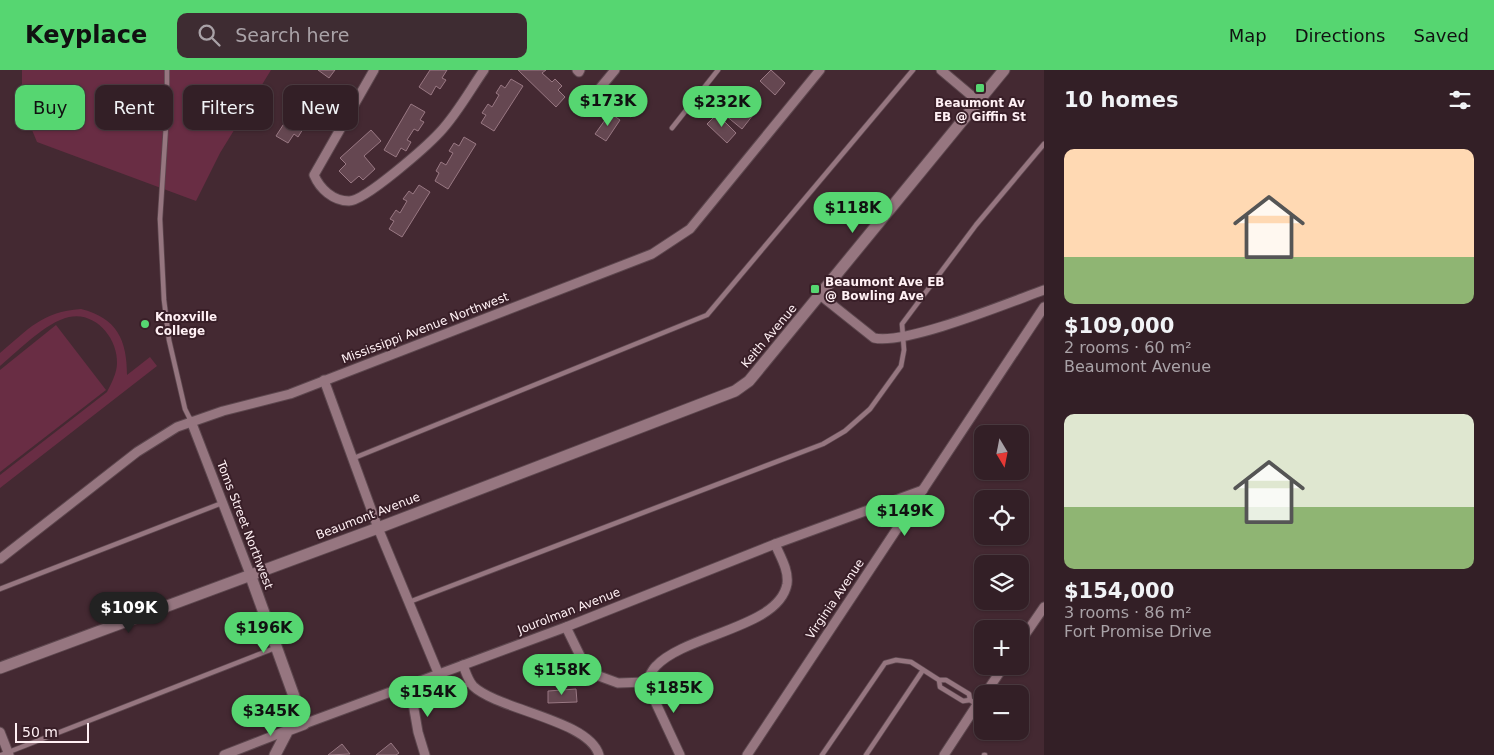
<!DOCTYPE html>
<html lang="en">
<head>
<meta charset="utf-8">
<style>
  body { margin:0; font-family:"DejaVu Sans",sans-serif; background:#3e2c32; color:#f1f3f6; height:100vh; display:flex; flex-direction:column; font-size:19px; white-space:nowrap }
  * { box-sizing:border-box; margin:0 }
  p { font-size:16px; color:#a9a2a7 }
  .icon { flex:none; width:28px; height:28px; fill:none; stroke:currentColor; stroke-width:2; stroke-linecap:round; stroke-linejoin:round }
  .map { position:relative; flex:1; overflow:hidden }
  .side { display:flex; flex-direction:column; background:#331f26; width:450px }
  .side>* { flex:none }
  .hud { position:absolute; left:15px; top:15px; width:475px; height:45px; display:flex; gap:10px }
  .needle { width:32px; rotate:170deg }
  .tools { position:absolute; left:974px; top:355px; display:grid; gap:10px }
  .tools a { display:grid; place-items:center; width:55px; height:55px; border-radius:10px; background:#331f26; box-shadow:0 1px 4px #0004,0 0 0 1px #4e3d43; font-size:25px }
  .scale { position:absolute; left:15px; bottom:12px; width:74px; box-sizing:border-box; padding-left:5px; border:2px solid #fff0f4; border-top:0; font-size:14px; line-height:18px; white-space:nowrap; color:#fff0f4; -webkit-text-stroke:4px #391f28; paint-order:stroke }
  .price { position:absolute; translate:-50% -42px; padding:0 11px; border-radius:18px; background:#56d671; color:#111; font-size:16px; line-height:32px; filter:drop-shadow(0 1px 2px #0008) }
  .price::after { content:''; position:absolute; left:50%; top:30px; width:15px; height:11px; margin-left:-8px; background:inherit; clip-path:polygon(0 0,100% 0,50% 100%) }
  .price.on { background:#222; color:#fff }
  ul { padding:0; list-style:none }
  li { display:grid; align-content:center; gap:10px; height:265px; padding:0 20px }
  li span { display:grid; place-items:center; height:155px; border-radius:10px; color:#555 }
  li>.icon { margin-inline-start:auto }
  span .icon { width:90px; height:90px; fill:#fffc; stroke-width:1 }
  li b { font-size:21px }
  h2 { display:flex; justify-content:space-between; align-items:center; height:60px; padding:0 20px; font-size:21px }
  .pill { padding:0 18px; border-radius:10px; background:#331f26; box-shadow:0 1px 4px #0004,0 0 0 1px #4e3d43; font-size:18px; line-height:45px }
  .pill.on { background:#56d671; color:#111 }
  header { display:flex; align-items:center; gap:30px; box-sizing:border-box; height:70px; padding:0 25px; background:#56d671; color:#111 }
  header strong { font-size:24px }
  nav { display:flex; gap:28px; margin-inline-start:auto; font-size:18px }
  .search { width:350px; height:45px; background:#3e2c32; display:flex; align-items:center; gap:12px; box-sizing:border-box; padding:0 18px; border-radius:10px; color:#a9a2a7; font-size:19px }
  main { display:flex; flex:1; min-height:0 }
  .map>svg:first-child { display:block }
  .green { fill:#692d44 }
  .building { fill:#654751; stroke:#997883 }
  .lines { fill:none; stroke-linecap:round; stroke-linejoin:round }
  .service-casing { stroke:#5d474e; stroke-width:6 }
  .minor-casing { stroke:#5d474e; stroke-width:11 }
  .tertiary-casing { stroke:#5d474e; stroke-width:13 }
  .service { stroke:#967680; stroke-width:4.5 }
  .minor { stroke:#967680; stroke-width:9 }
  .tertiary { stroke:#967680; stroke-width:11 }
  .poi-dot { fill:#56d671; stroke:#391f28; stroke-width:2 }
  .labels { text-anchor:middle; dominant-baseline:central; stroke-width:4; stroke-linejoin:round; paint-order:stroke }
  .poi-label { font-size:12px; font-weight:bold; fill:#fff0f4; stroke:#391f28; text-anchor:start }
  .street-label { font-size:12px; fill:#fff0f4; stroke:#391f28 }
</style>
</head>
<body>
<header>
<strong>Keyplace</strong>
<div class="search"><svg class="icon" aria-label="search" viewBox="0 0 24 24"><circle cx="10" cy="10" r="6"/><path d="M15 15l6 6"/></svg>Search here</div>
<nav><a>Map</a><a>Directions</a><a>Saved</a></nav>
</header>
<main>
<div class="map">
<svg width="1044" height="685" viewBox="0 0 1044 685">
  <rect width="100%" height="100%" fill="#442932"/>
  <g class="green">
    <path d="M 22,0 L 271,0 L 220,83 L 196,131 L 37,72 L 22,36 Z"/>
    <path d="M 81,239 C 117,248 127,270 127,305 L 150,287 L 157,296 L 0,418 L 0,405 L 107,322 C 111,314 117,303 117,293 C 118,268 95,241 69,247 C 46,252 18,281 0,296 L 0,283 C 29,259 41,242 81,239 Z"/>
    <path d="M 56,255 L 106,320 L 0,402 L 0,300 Z"/>
  </g>
  <g class="building">
    <path d="M 318,0 L 335,0 L 329,8 Z"/>
    <path d="M 430,0 L 447,0 L 442,8 L 446,10 L 440,19 L 436,16 L 431,25 L 419,17 Z"/>
    <path d="M 518,0 L 546,0 L 542,3 L 552,12 L 555,9 L 562,16 L 558,20 L 565,27 L 556,37 Z"/>
    <path d="M 771,0 L 785,13 L 775,25 L 760,11 Z"/>
    <path d="M 511,9 L 523,16 L 494,61 L 481,53 L 486,45 L 482,43 L 488,34 L 492,37 L 499,25 L 496,23 L 501,15 L 505,18 Z"/>
    <path d="M 305,21 L 318,29 L 313,37 L 317,39 L 311,48 L 307,45 L 300,56 L 303,59 L 298,67 L 294,64 L 288,73 L 276,66 Z"/>
    <path d="M 628,28 L 639,36 L 631,47 L 620,40 Z"/>
    <path d="M 736,32 L 753,45 L 742,59 L 725,45 Z"/>
    <path d="M 411,34 L 425,42 L 420,50 L 424,52 L 418,61 L 414,59 L 407,70 L 411,72 L 406,81 L 401,78 L 396,87 L 384,80 Z"/>
    <path d="M 610,43 L 620,50 L 606,71 L 595,64 Z"/>
    <path d="M 717,44 L 736,63 L 727,73 L 707,54 Z"/>
    <path d="M 371,60 L 381,71 L 364,86 L 375,99 L 363,110 L 359,106 L 351,113 L 339,101 L 346,94 L 340,88 Z"/>
    <path d="M 464,67 L 476,74 L 448,119 L 435,111 L 439,103 L 436,101 L 441,92 L 446,95 L 453,83 L 449,81 L 454,73 L 459,76 Z"/>
    <path d="M 419,115 L 430,122 L 402,167 L 389,159 L 394,151 L 390,149 L 396,140 L 400,143 L 407,131 L 403,129 L 409,121 L 413,124 Z"/>
    <path d="M 576,619 L 577,632 L 548,633 L 548,621 Z"/>
    <path d="M 391,673 L 399,683 L 396,685 L 376,685 Z"/>
    <path d="M 342,674 L 350,684 L 328,685 Z"/>
  </g>
  <g class="lines">
    <defs>
      <g id="service">
        <path d="M 167,0 L 167,40 L 160,149 L 164,230 L 169,270 L 185,339 L 191,351"/>
        <path d="M 672,58 L 718,0"/>
        <path d="M 354,388 L 707,245 L 913,0"/>
        <path d="M 0,519 L 222,433"/>
        <path d="M 409,532 L 823,374 L 845,361 L 870,339 L 901,296 L 904,280 L 902,254 L 976,155 L 1044,74"/>
        <path d="M 939,610 L 940,617 L 963,631 L 970,630 L 977,635"/>
        <path d="M 412,631 C 436,632 451,625 471,612"/>
        <path d="M 1,685 L 275,578"/>
        <path d="M 822,685 L 885,593 L 896,590 L 911,592 L 939,610 L 946,610 L 969,624 L 970,630"/>
        <path d="M 866,685 L 923,600"/>
        <path d="M 984,685 L 985,685"/>
      </g>
      <g id="minor">
        <path d="M 374,0 L 314,105 C 320,119 333,131 349,131 C 365,131 427,76 440,62 C 457,44 470,20 484,0"/>
        <path d="M 577,0 L 579,2 L 580,0"/>
        <path d="M 941,0 L 979,32"/>
        <path d="M 581,41 L 615,0"/>
        <path d="M 820,225 L 874,268 C 906,275 1008,233 1044,220"/>
        <path d="M 324,310 L 378,458 L 439,605"/>
        <path d="M 191,351 L 250,504"/>
        <path d="M 0,489 L 137,382 L 177,357 L 223,341 L 290,324 L 652,184 L 690,159 L 820,0"/>
        <path d="M 566,557 L 588,602 L 618,613 L 646,612 C 649,607 652,600 656,596 C 686,564 779,558 787,514 C 789,500 780,486 775,474"/>
        <path d="M 1020,572 L 1044,537"/>
        <path d="M 463,595 C 466,603 468,610 473,616 C 498,640 589,650 599,685"/>
        <path d="M 646,612 L 680,685"/>
        <path d="M 410,616 L 418,662 L 425,685"/>
        <path d="M 985,624 L 1004,596"/>
        <path d="M 304,654 L 566,557 L 775,474 L 923,420"/>
        <path d="M 0,662 L 9,685"/>
        <path d="M 224,685 L 288,660"/>
        <path d="M 747,685 L 1044,237"/>
        <path d="M 944,685 L 982,627"/>
      </g>
      <g id="tertiary">
        <path d="M 250,504 L 304,654 L 288,660 L 275,685"/>
        <path d="M 0,598 L 378,458 L 735,321 L 749,311 L 1004,0"/>
      </g>
    </defs>
    <use href="#service" class="service-casing"/>
    <use href="#minor" class="minor-casing"/>
    <use href="#tertiary" class="tertiary-casing"/>
    <use href="#service" class="service"/>
    <use href="#minor" class="minor"/>
    <use href="#tertiary" class="tertiary"/>
  </g>
  <g class="poi-dot">
    <rect x="975" y="13" width="10" height="10" rx="2.5"/>
    <rect x="810" y="214" width="10" height="10" rx="2.5"/>
    <circle cx="145" cy="254" r="5"/>
  </g>
  <g class="labels">
    <g class="poi-label">
      <text x="980" y="33" text-anchor="middle">Beaumont Av<tspan x="980" dy="14">EB @ Giffin St</tspan></text>
      <text x="825" y="212">Beaumont Ave EB<tspan x="825" dy="14">@ Bowling Ave</tspan></text>
      <text x="155" y="247">Knoxville<tspan x="155" dy="14">College</tspan></text>
    </g>
    <g class="street-label">
      <text transform="translate(425 258) rotate(-21)">Mississippi Avenue Northwest</text>
      <text transform="translate(769 266) rotate(-50)">Keith Avenue</text>
      <text transform="translate(368 446) rotate(-21)">Beaumont Avenue</text>
      <text transform="translate(245 455) rotate(69)">Toms Street Northwest</text>
      <text transform="translate(835 529) rotate(-56)">Virginia Avenue</text>
      <text transform="translate(569 541) rotate(-21)">Jourolman Avenue</text>
    </g>
  </g>
</svg>
<div class="tools">
<a><svg class="needle" viewBox="-14 -14 28 28"><path d="M0-13l5 13h-10z" fill="#e53935"/><path d="M0 13l5-13h-10z" fill="#a9a2a7"/></svg></a>
<a><svg class="icon" aria-label="locate" viewBox="0 0 24 24"><circle cx="12" cy="12" r="6"/><path d="M12 2v4M12 18v4M2 12h4M18 12h4"/></svg></a>
<a><svg class="icon" aria-label="layers" viewBox="0 0 24 24"><path d="M12 4l9 5-9 5-9-5zM3 14l9 5 9-5"/></svg></a>
<a>+</a>
<a>−</a>
</div>
<div class="scale">50 m</div>
<b class="price" style="left:608px;top:57px">$173K</b>
<b class="price" style="left:722px;top:58px">$232K</b>
<b class="price" style="left:853px;top:164px">$118K</b>
<b class="price" style="left:905px;top:467px">$149K</b>
<b class="price on" style="left:129px;top:564px">$109K</b>
<b class="price" style="left:264px;top:584px">$196K</b>
<b class="price" style="left:562px;top:626px">$158K</b>
<b class="price" style="left:674px;top:644px">$185K</b>
<b class="price" style="left:428px;top:648px">$154K</b>
<b class="price" style="left:271px;top:667px">$345K</b>
<div class="hud">
<a class="pill on">Buy</a>
<a class="pill">Rent</a>
<a class="pill">Filters</a>
<a class="pill">New</a>
</div>
</div>
<section class="side">
<h2>10 homes<svg class="icon" aria-label="filters" viewBox="0 0 24 24"><path d="M4 7h16M4 17h16"/><circle cx="9" cy="7" r="2"/><circle cx="15" cy="17" r="2"/></svg></h2>
<ul>
<li><span style="background:linear-gradient(#ffd9b3 70%,#8fb573 0)"><svg class="icon" aria-label="home" viewBox="0 0 24 24"><path d="M3 11l9-7 9 7M6 9v11h12V9"/></svg></span><div><b>$109,000</b><p>2 rooms · 60 m²</p><p>Beaumont Avenue</p></div></li>
<li><span style="background:linear-gradient(#dfe7d0 60%,#8fb573 0)"><svg class="icon" aria-label="home" viewBox="0 0 24 24"><path d="M3 11l9-7 9 7M6 9v11h12V9"/></svg></span><div><b>$154,000</b><p>3 rooms · 86 m²</p><p>Fort Promise Drive</p></div></li>
</ul>
</section>
</main>
</body>
</html>
